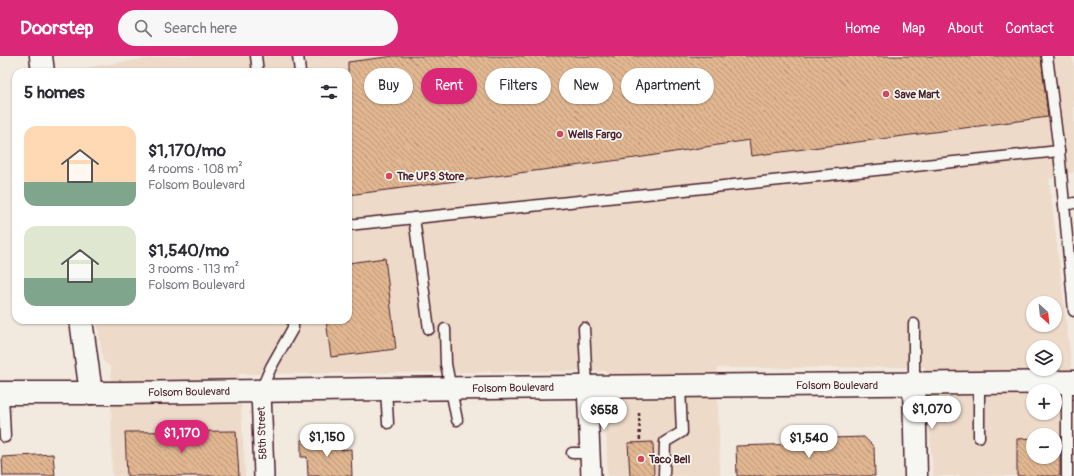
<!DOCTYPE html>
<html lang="en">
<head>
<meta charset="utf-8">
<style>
  body { margin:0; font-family:Pangolin,sans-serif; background:#f7f7f7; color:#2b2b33; height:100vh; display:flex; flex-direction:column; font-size:15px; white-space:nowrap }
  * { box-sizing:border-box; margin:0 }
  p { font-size:13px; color:#7c7c81 }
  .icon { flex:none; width:22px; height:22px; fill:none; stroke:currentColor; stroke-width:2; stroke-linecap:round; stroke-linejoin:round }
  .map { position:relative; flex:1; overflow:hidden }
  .panel { position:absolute; left:12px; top:12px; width:340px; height:256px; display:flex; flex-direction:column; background:#fff; border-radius:12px; box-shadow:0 1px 3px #0004 }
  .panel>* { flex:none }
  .hud { position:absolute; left:364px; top:12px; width:380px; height:36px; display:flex; gap:8px }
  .needle { width:26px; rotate:153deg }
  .buttons { position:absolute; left:1026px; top:240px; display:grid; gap:8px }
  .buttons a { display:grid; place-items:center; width:36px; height:36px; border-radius:50%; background:#fff; box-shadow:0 1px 3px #0004; font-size:20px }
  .price { position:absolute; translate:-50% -34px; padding:0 9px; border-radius:14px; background:#fff; color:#222; font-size:13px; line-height:26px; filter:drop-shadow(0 1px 2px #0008) }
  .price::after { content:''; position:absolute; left:50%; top:24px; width:12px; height:9px; margin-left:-6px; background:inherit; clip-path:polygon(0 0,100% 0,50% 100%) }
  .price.selected { background:#db2777; color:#fff }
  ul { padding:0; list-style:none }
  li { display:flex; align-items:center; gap:12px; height:100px; padding:0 12px }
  li span { display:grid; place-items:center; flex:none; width:112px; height:80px; border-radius:12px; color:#555 }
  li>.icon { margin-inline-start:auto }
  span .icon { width:48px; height:48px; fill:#fffc; stroke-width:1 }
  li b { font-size:17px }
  h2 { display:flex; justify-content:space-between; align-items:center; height:48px; padding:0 12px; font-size:17px }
  .pill { padding:0 14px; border-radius:18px; background:#fff; box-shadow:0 1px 3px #0004; font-size:14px; line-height:36px }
  .pill.selected { background:#db2777; color:#fff }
  header { display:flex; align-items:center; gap:24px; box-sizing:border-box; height:56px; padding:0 20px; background:#db2777; color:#fff }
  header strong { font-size:19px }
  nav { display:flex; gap:22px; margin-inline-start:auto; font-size:14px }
  .search { width:280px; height:36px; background:#f7f7f7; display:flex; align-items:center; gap:10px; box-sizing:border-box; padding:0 14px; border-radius:22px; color:#7c7c81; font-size:15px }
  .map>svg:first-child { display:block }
  .built { fill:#eddac8; fill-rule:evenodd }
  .building { fill:url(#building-back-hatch); stroke:#4a1f2b }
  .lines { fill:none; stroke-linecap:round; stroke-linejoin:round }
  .lane-casing { stroke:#4a1f2b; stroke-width:13 }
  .street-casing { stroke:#4a1f2b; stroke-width:22 }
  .secondary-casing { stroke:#4a1f2b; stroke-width:25 }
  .primary-casing { stroke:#4a1f2b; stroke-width:25 }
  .path { stroke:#4a1f2b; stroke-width:2.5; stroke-dasharray:3 3; stroke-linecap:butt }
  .lane { stroke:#f6f6f2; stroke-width:10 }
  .street { stroke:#f6f6f2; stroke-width:19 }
  .secondary { stroke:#f6f6f2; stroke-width:22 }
  .primary { stroke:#f6f6f2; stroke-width:22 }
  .poi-dot { fill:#d1495b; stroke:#f6f6f2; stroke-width:1.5 }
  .labels { text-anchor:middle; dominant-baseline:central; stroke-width:3.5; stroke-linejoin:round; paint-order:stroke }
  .poi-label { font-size:11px; font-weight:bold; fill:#4a1f2b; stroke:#f6f6f2; text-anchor:start }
  .street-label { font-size:11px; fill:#4a1f2b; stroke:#f6f6f2 }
</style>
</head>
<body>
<header>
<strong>Doorstep</strong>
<div class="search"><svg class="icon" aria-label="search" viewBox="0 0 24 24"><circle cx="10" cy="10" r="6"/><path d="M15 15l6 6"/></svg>Search here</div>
<nav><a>Home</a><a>Map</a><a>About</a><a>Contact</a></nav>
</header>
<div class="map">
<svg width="1074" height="420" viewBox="0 0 1074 420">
  <defs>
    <pattern id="building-back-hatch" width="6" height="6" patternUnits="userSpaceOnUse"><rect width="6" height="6" fill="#e1b791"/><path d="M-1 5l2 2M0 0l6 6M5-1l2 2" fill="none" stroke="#b89477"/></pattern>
  </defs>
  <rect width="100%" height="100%" fill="#f2e9df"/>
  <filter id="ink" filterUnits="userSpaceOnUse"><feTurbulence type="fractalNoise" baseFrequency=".025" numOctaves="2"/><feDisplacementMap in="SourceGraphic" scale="8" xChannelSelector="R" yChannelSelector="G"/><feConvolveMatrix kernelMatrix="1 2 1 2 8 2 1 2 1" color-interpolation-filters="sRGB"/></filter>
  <g filter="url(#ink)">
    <path class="built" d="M 167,0 L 1072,0 L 1074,11 L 1074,116 L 1049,123 L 1071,306 L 1074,420 L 933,420 L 925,311 L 717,312 L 720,420 L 607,420 L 606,315 L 239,318 L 245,420 L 112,420 L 111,311 L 103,305 L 97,264 L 348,264 L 348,16 L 81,16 L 90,11 ZM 1033,247 L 1055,247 L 1055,269 L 1033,269 ZM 1033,291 L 1055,291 L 1055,313 L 1033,313 ZM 1033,335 L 1055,335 L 1055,357 L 1033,357 ZM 1033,379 L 1055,379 L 1055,401 L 1033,401 Z"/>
    <g class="building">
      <path d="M 394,0 L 1041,0 L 1048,61 L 751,100 L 749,84 L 643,101 L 348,139 L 348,6 Z"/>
      <path d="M 385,202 L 396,293 L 331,301 L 326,264 L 348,264 L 348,207 Z"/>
      <path d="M 236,375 L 239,420 L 127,420 L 125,376 Z"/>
      <path d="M 864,381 L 874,391 L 875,420 L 737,420 L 736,390 L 800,388 L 800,383 Z"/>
      <path d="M 1055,381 L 1060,381 L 1060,420 L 1017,420 L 1017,383 L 1033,382 L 1033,401 L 1055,401 Z"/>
      <path d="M 342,382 L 342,394 L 351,393 L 352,420 L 308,420 L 307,401 L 301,401 L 301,384 Z"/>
      <path d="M 653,386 L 654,420 L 630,420 L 628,387 Z"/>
      <path d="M 53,398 L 55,420 L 3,420 L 2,401 Z"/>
    </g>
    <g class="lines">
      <defs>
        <g id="lane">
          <path d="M 256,0 L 258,16"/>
          <path d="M 298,0 L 300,16"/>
          <path d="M 1047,0 L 1059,95 L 1074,255"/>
          <path d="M 1064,149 L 1074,147"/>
          <path d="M 414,162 L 429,273"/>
          <path d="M 348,169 L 1059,95"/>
          <path d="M 584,272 L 587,330"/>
          <path d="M 445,273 L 446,308 L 457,364"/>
          <path d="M 979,327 L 979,381"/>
          <path d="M 914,329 L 914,268"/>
          <path d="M 386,333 L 388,367"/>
          <path d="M 261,334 L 271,311 L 293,272 L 293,264"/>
          <path d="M 3,337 L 5,381"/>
          <path d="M 572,397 L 590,397"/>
          <path d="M 664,420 L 665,386 L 682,376 L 680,330"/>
          <path d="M 1067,420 L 1067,326"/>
        </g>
        <g id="street">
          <path d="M 587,330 L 591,420"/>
          <path d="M 261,334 L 264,420"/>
        </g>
        <g id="secondary">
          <path d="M 41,0 L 43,16"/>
          <path d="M 81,264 L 91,337"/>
          <path d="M 914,329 L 916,420"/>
        </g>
        <path id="primary" d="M 0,337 L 121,337 L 386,333 L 1074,326"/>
      </defs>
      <use href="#lane" class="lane-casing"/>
      <use href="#street" class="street-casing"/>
      <use href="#secondary" class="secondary-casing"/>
      <use href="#primary" class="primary-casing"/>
      <path class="path" d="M 639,357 L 640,386"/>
      <use href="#lane" class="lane"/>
      <use href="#street" class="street"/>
      <use href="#secondary" class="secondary"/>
      <use href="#primary" class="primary"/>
    </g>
  </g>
  <g class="poi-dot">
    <circle cx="886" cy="38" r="4"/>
    <circle cx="560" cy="78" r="4"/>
    <circle cx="389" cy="120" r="4"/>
    <circle cx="641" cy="403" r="4"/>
  </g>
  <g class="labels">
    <g class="poi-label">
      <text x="894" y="38">Save Mart</text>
      <text x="568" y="78">Wells Fargo</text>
      <text x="397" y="120">The UPS Store</text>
      <text x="649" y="403">Taco Bell</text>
    </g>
    <g class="street-label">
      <text x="837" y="329">Folsom Boulevard</text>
      <text transform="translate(513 332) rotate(-1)">Folsom Boulevard</text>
      <text transform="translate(189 336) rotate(-1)">Folsom Boulevard</text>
      <text transform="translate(262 377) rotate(-92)">58th Street</text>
    </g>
  </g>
</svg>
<div class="buttons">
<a><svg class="needle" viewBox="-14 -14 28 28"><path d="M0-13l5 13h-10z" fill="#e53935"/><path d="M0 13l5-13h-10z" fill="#7c7c81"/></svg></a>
<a><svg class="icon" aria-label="layers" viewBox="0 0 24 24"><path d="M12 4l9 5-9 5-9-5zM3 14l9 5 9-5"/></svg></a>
<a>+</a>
<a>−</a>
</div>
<b class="price" style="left:932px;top:374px">$1,070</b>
<b class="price" style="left:604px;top:375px">$658</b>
<b class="price selected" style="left:182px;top:398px">$1,170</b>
<b class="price" style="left:327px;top:402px">$1,150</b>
<b class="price" style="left:809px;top:403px">$1,540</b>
<div class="hud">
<a class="pill">Buy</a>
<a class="pill selected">Rent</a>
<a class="pill">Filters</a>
<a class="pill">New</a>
<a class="pill">Apartment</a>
</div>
<section class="panel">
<h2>5 homes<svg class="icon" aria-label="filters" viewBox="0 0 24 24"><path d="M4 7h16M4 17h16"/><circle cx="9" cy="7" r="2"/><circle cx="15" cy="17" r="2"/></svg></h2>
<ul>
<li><span style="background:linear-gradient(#ffd9b3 70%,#7fa58c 0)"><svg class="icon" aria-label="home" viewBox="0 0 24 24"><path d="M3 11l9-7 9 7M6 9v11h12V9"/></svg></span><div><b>$1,170/mo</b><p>4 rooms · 108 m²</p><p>Folsom Boulevard</p></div></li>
<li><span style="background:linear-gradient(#dfe7d0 65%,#7fa58c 0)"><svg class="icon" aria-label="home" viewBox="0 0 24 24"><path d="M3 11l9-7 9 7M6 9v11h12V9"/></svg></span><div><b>$1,540/mo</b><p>3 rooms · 113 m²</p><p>Folsom Boulevard</p></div></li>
</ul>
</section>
</div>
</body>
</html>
